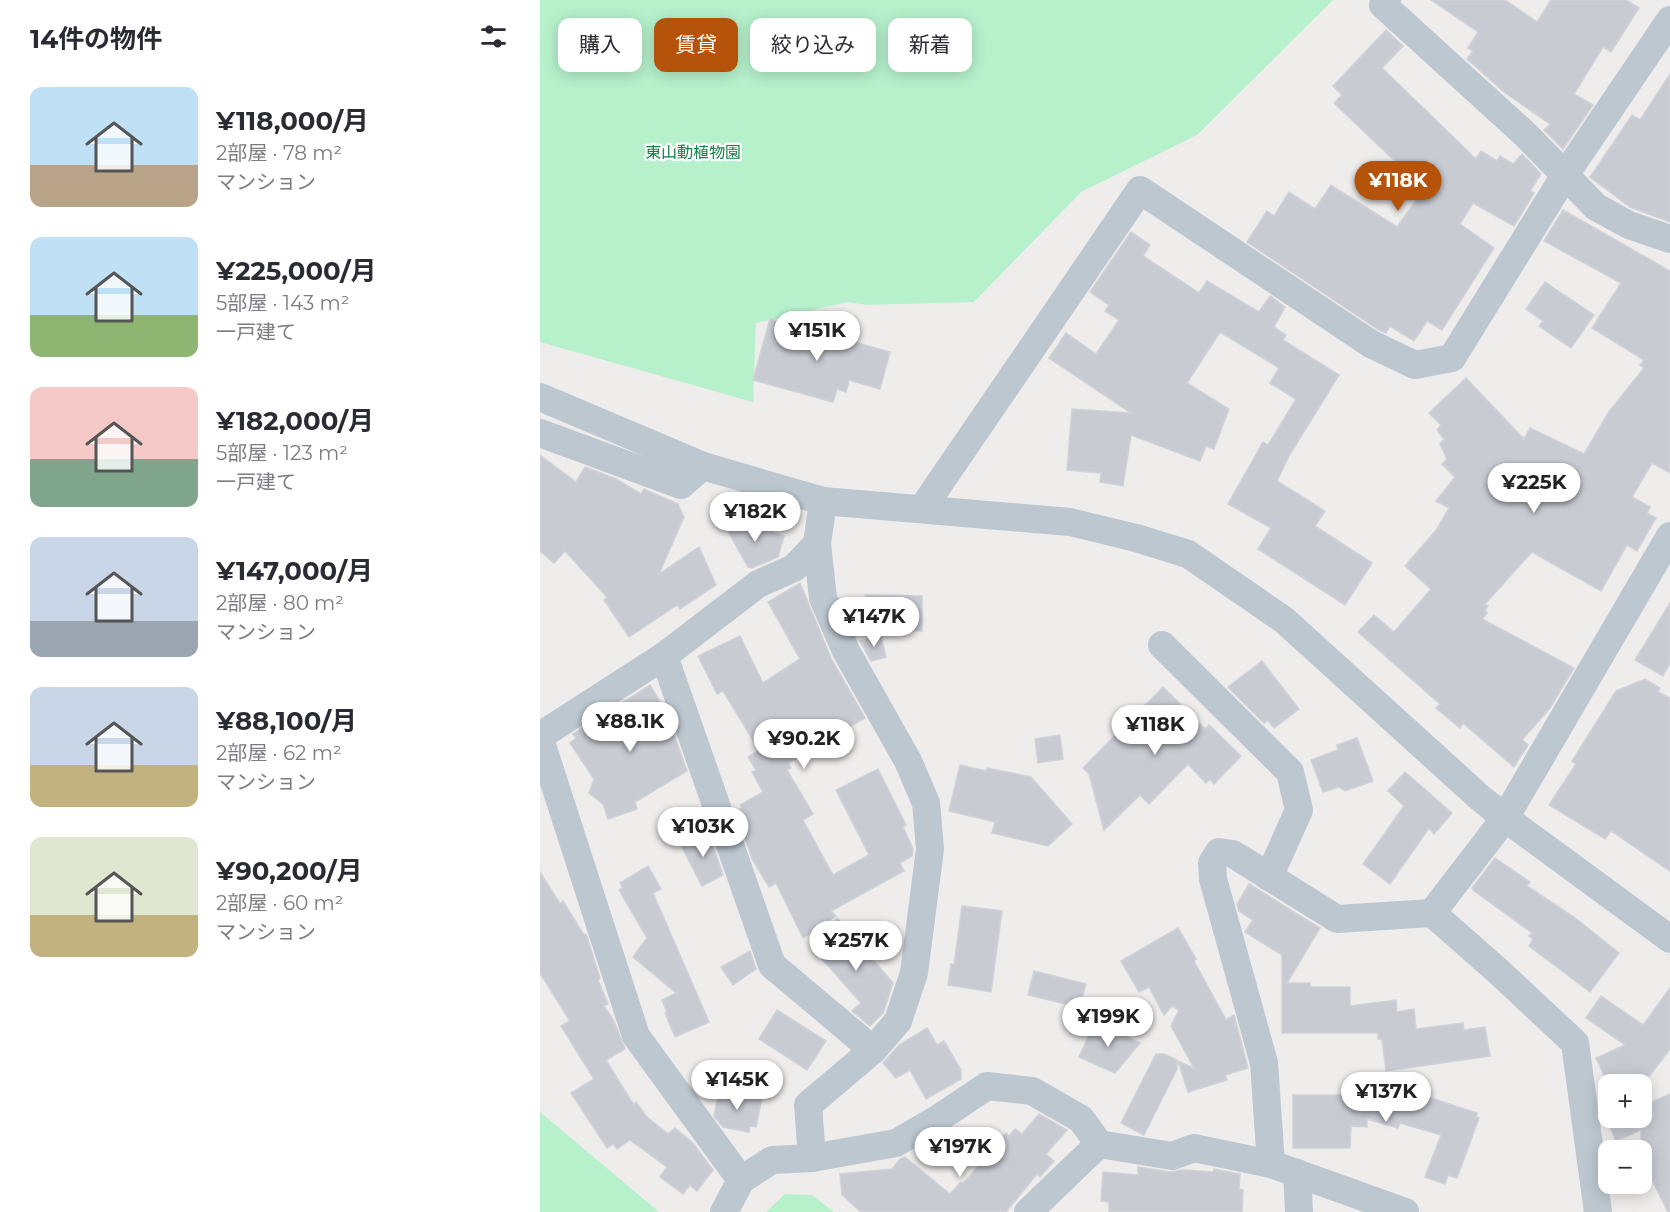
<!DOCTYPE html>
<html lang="ja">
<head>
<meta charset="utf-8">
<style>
  body { margin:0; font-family:Montserrat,"Noto Sans JP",sans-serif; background:#f7f7f7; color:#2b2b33; height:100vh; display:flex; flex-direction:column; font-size:22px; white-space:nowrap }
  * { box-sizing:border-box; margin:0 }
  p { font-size:20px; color:#7c7c81 }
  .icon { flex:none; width:33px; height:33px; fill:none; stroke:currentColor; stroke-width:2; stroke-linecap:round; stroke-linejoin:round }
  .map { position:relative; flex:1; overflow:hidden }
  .side { display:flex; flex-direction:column; background:#fff; width:540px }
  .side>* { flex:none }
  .hud { position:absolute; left:18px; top:18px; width:570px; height:54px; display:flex; gap:12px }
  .buttons { position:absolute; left:1058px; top:1074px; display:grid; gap:12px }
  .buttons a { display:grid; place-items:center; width:54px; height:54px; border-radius:12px; background:#fff; box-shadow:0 3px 15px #0003; font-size:30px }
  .price { position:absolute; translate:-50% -51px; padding:0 14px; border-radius:21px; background:#fff; color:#222; font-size:20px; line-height:39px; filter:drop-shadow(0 2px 3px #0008) }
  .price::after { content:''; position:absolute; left:50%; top:36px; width:18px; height:14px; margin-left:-9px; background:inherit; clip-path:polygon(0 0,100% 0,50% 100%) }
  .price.on { background:#b45309; color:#fff }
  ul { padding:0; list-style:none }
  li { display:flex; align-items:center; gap:18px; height:150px; padding:0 30px }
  li span { display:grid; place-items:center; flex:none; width:168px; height:120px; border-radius:12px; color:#555 }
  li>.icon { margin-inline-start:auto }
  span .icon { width:72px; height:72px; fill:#fffc; stroke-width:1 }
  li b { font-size:26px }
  h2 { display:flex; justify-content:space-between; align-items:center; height:72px; padding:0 30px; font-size:26px }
  .chip { padding:0 21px; border-radius:12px; background:#fff; box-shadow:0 3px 15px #0003; font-size:21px; line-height:54px }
  .chip.on { background:#b45309; color:#fff }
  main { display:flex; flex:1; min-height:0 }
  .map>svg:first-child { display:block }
  .green { fill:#b6f1cc }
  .building { fill:#c8cbd2; stroke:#d0d2d8; stroke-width:1.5 }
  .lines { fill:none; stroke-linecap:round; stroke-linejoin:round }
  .minor { stroke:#bcc7d0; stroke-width:28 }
  .labels { text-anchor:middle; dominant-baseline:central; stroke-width:4.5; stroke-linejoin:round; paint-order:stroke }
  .park-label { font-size:16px; fill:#117f46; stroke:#fff }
</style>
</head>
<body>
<main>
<section class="side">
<h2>14件の物件<svg class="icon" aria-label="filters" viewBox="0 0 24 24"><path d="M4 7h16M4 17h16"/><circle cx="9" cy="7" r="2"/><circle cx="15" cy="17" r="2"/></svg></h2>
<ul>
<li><span style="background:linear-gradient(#bfe0f5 65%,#b9a48a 0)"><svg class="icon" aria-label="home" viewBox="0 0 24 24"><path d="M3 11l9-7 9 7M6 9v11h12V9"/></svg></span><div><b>¥118,000/月</b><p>2部屋 · 78 m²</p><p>マンション</p></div></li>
<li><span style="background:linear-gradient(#bfe0f5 65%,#8fb573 0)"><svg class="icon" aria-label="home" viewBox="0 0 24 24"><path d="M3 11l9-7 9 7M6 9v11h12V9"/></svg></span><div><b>¥225,000/月</b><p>5部屋 · 143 m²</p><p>一戸建て</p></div></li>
<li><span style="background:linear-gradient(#f6c9c9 60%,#7fa58c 0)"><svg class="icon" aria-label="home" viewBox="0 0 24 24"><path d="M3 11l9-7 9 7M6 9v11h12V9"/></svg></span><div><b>¥182,000/月</b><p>5部屋 · 123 m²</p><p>一戸建て</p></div></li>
<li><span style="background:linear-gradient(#c9d6e8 70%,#9aa5b1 0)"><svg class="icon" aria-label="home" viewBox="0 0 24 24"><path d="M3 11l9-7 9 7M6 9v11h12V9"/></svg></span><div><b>¥147,000/月</b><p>2部屋 · 80 m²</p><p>マンション</p></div></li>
<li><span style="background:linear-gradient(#c9d6e8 65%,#c2b280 0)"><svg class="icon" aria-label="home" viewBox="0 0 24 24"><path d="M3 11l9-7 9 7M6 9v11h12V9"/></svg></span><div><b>¥88,100/月</b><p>2部屋 · 62 m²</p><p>マンション</p></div></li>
<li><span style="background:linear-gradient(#dfe7d0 65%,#c2b280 0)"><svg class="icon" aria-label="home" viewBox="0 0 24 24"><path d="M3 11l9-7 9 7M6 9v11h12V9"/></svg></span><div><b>¥90,200/月</b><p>2部屋 · 60 m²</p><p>マンション</p></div></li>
</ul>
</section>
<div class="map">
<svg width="1130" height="1212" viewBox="0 0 1130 1212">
  <rect width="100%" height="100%" fill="#efecec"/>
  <g class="green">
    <path d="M 0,0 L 793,0 L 657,135 L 541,192 L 434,302 L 327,305 L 308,302 L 216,323 L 213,402 L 0,342 Z"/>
    <path d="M 0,1112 L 119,1212 L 0,1212 Z"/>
    <path d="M 245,1194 L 272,1195 L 294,1212 L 226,1212 Z"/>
  </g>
  <g class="building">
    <path d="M 891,0 L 965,0 L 997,22 L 1011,0 L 1086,0 L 1099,8 L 1071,52 L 1063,47 L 1034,94 L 1053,105 L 1023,149 L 1004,130 L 1010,124 L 964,92 L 927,59 L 933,51 L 928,48 L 938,32 Z"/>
    <path d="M 846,30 L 863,46 L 842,68 L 936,159 L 941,151 L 957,161 L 960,156 L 973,164 L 982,154 L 1001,174 L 990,191 L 994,193 L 974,226 L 933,203 L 920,224 L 954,248 L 902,330 L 887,321 L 874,341 L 850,326 L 846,333 L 839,330 L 707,242 L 727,211 L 734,216 L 749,192 L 775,209 L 791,185 L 857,227 L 884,189 L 794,103 L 802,95 L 793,86 Z"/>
    <path d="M 1130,74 L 1130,222 L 1090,207 L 1050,177 L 1092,115 L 1100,120 Z"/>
    <path d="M 1023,210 L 1130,271 L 1130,473 L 1112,463 L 1092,497 L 1110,507 L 1107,513 L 1116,518 L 1097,551 L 1087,545 L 1061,591 L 992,552 L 945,604 L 948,606 L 945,610 L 947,613 L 942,619 L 1034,668 L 1010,708 L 982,740 L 988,745 L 974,767 L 923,723 L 920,728 L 896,708 L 900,704 L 818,632 L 834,615 L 854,632 L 891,589 L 865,566 L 897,529 L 909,508 L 896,501 L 915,477 L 902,464 L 907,459 L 900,444 L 904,439 L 897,430 L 901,425 L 889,413 L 926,378 L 984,439 L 990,428 L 1044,454 L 1068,413 L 1104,368 L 1100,365 L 1104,360 L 1052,328 L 1081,283 L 1004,241 Z"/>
    <path d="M 591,232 L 610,245 L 603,256 L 659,293 L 667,281 L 719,312 L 730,296 L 745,307 L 734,327 L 746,335 L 743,340 L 799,375 L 749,456 L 737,481 L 785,511 L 775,526 L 832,563 L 805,605 L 718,549 L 731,528 L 688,504 L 723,442 L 728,445 L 756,399 L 730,383 L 739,368 L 680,332 L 647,383 L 689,409 L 674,449 L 666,446 L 660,461 L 591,435 L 583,486 L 560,482 L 561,473 L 527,470 L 532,409 L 591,413 L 509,358 L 526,333 L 556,354 L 579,320 L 565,311 L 569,305 L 550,292 Z"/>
    <path d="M 1005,282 L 1054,315 L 1031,348 L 999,326 L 1003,321 L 986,309 Z"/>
    <path d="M 230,319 L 350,352 L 340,389 L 309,380 L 306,392 L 297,389 L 293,402 L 213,380 Z"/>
    <path d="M 0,455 L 36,482 L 45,467 L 76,479 L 101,494 L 104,489 L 138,504 L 144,517 L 119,574 L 159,547 L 176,585 L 140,609 L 137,605 L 89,637 L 64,600 L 67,597 L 25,551 L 14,563 L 0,551 Z"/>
    <path d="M 181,519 L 207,527 L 208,524 L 244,536 L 238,557 L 212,568 L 208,567 Z"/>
    <path d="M 260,583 L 291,658 L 325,718 L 248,763 L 251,768 L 247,770 L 273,814 L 263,820 L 293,875 L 329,855 L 296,790 L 338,769 L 366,825 L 363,827 L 373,849 L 372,856 L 360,863 L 364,871 L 291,911 L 296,916 L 263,938 L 236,883 L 229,887 L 212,859 L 196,811 L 202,808 L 200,805 L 223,792 L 212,772 L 216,770 L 208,757 L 219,750 L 183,691 L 177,694 L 158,656 L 200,636 L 223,683 L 260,659 L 228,602 Z"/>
    <path d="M 326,595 L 382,596 L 382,631 L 326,629 Z"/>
    <path d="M 1130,603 L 1130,663 L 1123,676 L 1095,660 Z"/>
    <path d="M 341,636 L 346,657 L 331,661 L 320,641 Z"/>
    <path d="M 722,661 L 759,709 L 734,728 L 728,720 L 724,723 L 688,687 Z"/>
    <path d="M 1105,679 L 1120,688 L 1118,692 L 1130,698 L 1130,871 L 1071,831 L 1065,839 L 1009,805 L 1036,764 L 1032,761 L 1076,691 Z"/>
    <path d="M 110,685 L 125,710 L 147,771 L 95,802 L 97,809 L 68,819 L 63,804 L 49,793 L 54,779 L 30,743 L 36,738 L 33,734 Z"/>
    <path d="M 623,687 L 665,729 L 669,725 L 701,756 L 674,784 L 670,779 L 666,783 L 648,764 L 609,804 L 600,795 L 564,830 L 549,774 L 543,768 Z"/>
    <path d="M 520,735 L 523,759 L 498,763 L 495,739 Z"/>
    <path d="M 817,738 L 833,781 L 805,791 L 799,787 L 783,792 L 771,760 L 798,750 L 797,745 Z"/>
    <path d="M 420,765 L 446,771 L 447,768 L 491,777 L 532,824 L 508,846 L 452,833 L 455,822 L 409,811 Z"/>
    <path d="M 865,772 L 912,813 L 894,834 L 889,828 L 850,884 L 823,864 L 864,806 L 848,791 Z"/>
    <path d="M 166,827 L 183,875 L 162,886 L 142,847 L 159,838 L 156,833 Z"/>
    <path d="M 955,858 L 990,882 L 987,886 L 1034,917 L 1079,953 L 1050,992 L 989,946 L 993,939 L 989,936 L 992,933 L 933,890 L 934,889 L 932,888 Z"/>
    <path d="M 108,866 L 121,889 L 113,893 L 169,1022 L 135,1037 L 125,1013 L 127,1012 L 122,1000 L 136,993 L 93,957 L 107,938 L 79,890 L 83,888 L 80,883 Z"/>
    <path d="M 0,872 L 20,904 L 23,901 L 44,935 L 46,934 L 60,978 L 58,980 L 68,1004 L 64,1006 L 74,1021 L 85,1049 L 66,1060 L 93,1104 L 96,1102 L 106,1116 L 128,1134 L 135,1128 L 153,1143 L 173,1170 L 157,1191 L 150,1185 L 143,1194 L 120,1177 L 127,1167 L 90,1140 L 77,1149 L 73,1144 L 67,1148 L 31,1093 L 54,1079 L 21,1026 L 30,1021 L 0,973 Z"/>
    <path d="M 709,884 L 780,928 L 747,983 L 770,983 L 770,987 L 810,987 L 810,1006 L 856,1000 L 857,1012 L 874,1009 L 876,1029 L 923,1023 L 924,1030 L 945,1027 L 950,1056 L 846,1071 L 842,1039 L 838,1039 L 838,1033 L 742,1033 L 742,955 L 705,932 L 713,920 L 699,911 L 697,904 Z"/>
    <path d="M 422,906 L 462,911 L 451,992 L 408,985 L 411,964 L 414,965 Z"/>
    <path d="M 297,918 L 353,983 L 343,1013 L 330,1026 L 312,1011 L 321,1003 L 275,951 Z"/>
    <path d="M 638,928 L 656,959 L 654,961 L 686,1020 L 694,1015 L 708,1068 L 685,1075 L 687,1080 L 648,1092 L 638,1061 L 654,1068 L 631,1026 L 639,1010 L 632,1006 L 624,1015 L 609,987 L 599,992 L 581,961 Z"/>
    <path d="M 210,951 L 216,969 L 193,985 L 181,967 Z"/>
    <path d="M 494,971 L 546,984 L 539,1007 L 488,995 Z"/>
    <path d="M 1130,988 L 1130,1049 L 1101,1087 L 1101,1084 L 1068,1084 L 1056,1058 L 1085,1045 L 1046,1018 L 1061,996 L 1103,1025 Z"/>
    <path d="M 237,1010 L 286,1041 L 267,1070 L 219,1039 Z"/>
    <path d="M 555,1022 L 600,1043 L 575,1073 L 539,1057 Z"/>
    <path d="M 387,1028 L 397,1045 L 404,1041 L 421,1070 L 421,1079 L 386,1099 L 370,1070 L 356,1078 L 343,1063 L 359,1045 Z"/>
    <path d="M 616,1054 L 624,1054 L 637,1060 L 637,1069 L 604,1135 L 602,1134 L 581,1123 Z"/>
    <path d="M 848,1084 L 937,1113 L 936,1117 L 939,1118 L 917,1178 L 908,1175 L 905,1184 L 885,1177 L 901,1135 L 860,1123 L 858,1128 L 827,1119 L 827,1127 L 811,1126 L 810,1148 L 753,1148 L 753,1095 L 850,1095 Z"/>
    <path d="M 179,1090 L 222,1098 L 216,1127 L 210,1126 L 209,1132 L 183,1127 L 174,1116 Z"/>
    <path d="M 1130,1094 L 1130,1212 L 1128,1212 L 1101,1158 L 1101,1130 L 1076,1141 L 1068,1122 L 1078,1118 L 1101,1118 L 1101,1107 Z"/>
    <path d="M 499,1114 L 527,1130 L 506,1154 L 514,1161 L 500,1177 L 497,1174 L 466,1212 L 321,1212 L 302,1195 L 300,1174 L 352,1169 L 360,1159 L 365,1157 L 410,1194 L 421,1182 L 423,1184 L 466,1133 L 469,1136 L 475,1129 L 482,1134 Z"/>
    <path d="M 598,1167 L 630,1172 L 643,1170 L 673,1172 L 674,1169 L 700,1174 L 699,1189 L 703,1190 L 702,1212 L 569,1212 L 569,1202 L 561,1201 L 563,1172 L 598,1175 Z"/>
  </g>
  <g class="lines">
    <g class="minor">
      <path d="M 847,0 L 843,5 L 987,136 L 1056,207 L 1089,225 L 1130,239"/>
      <path d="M 0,397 L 163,466 L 283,501 L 530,522 L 596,538 L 648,554 L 744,620 L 938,796 L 965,818 L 1130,939"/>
      <path d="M 0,433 L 141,485 L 163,466"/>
      <path d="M 283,501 L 277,544 L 283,598 L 306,651 L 368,761 L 386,803 L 390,849 L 374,973 L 358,1021 L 333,1050 L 268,1105 L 272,1158 L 356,1143 L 399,1118 L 447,1086 L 492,1091 L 541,1119 L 559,1144 L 632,1156 L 654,1148 L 731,1164 L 865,1212"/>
      <path d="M 382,509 L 600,190 L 831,344 L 875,365 L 912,358 L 1025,175 L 1130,20"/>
      <path d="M 622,645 L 750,772 L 759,810 L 729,877"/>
      <path d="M 124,656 L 232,965 L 333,1050"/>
      <path d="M 0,736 L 124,656 L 218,584 L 254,568 L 277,544"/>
      <path d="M 0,739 L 96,1036 L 201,1180"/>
      <path d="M 892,913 L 965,818 L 1130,536"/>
      <path d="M 731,1164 L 724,1063 L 673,879 L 672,863 L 679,852 L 693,854 L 797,919 L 892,913 L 959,972 L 1035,1043 L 1058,1212"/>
      <path d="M 757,1173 L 759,1212"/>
      <path d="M 184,1212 L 201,1180 L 232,1160 L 272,1158"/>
      <path d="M 488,1212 L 559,1144"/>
    </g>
  </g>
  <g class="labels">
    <g class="park-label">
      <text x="153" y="152">東山動植物園</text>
    </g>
  </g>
</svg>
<div class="buttons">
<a>+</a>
<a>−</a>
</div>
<b class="price on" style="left:858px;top:212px">¥118K</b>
<b class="price" style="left:277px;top:362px">¥151K</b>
<b class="price" style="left:994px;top:514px">¥225K</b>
<b class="price" style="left:215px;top:543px">¥182K</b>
<b class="price" style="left:334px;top:648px">¥147K</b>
<b class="price" style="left:90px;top:753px">¥88.1K</b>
<b class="price" style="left:615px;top:756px">¥118K</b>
<b class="price" style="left:264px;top:770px">¥90.2K</b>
<b class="price" style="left:163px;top:858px">¥103K</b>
<b class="price" style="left:316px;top:972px">¥257K</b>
<b class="price" style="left:568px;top:1048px">¥199K</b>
<b class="price" style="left:197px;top:1111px">¥145K</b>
<b class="price" style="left:846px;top:1123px">¥137K</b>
<b class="price" style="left:420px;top:1178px">¥197K</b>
<div class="hud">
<a class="chip">購入</a>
<a class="chip on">賃貸</a>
<a class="chip">絞り込み</a>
<a class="chip">新着</a>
</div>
</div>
</main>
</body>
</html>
